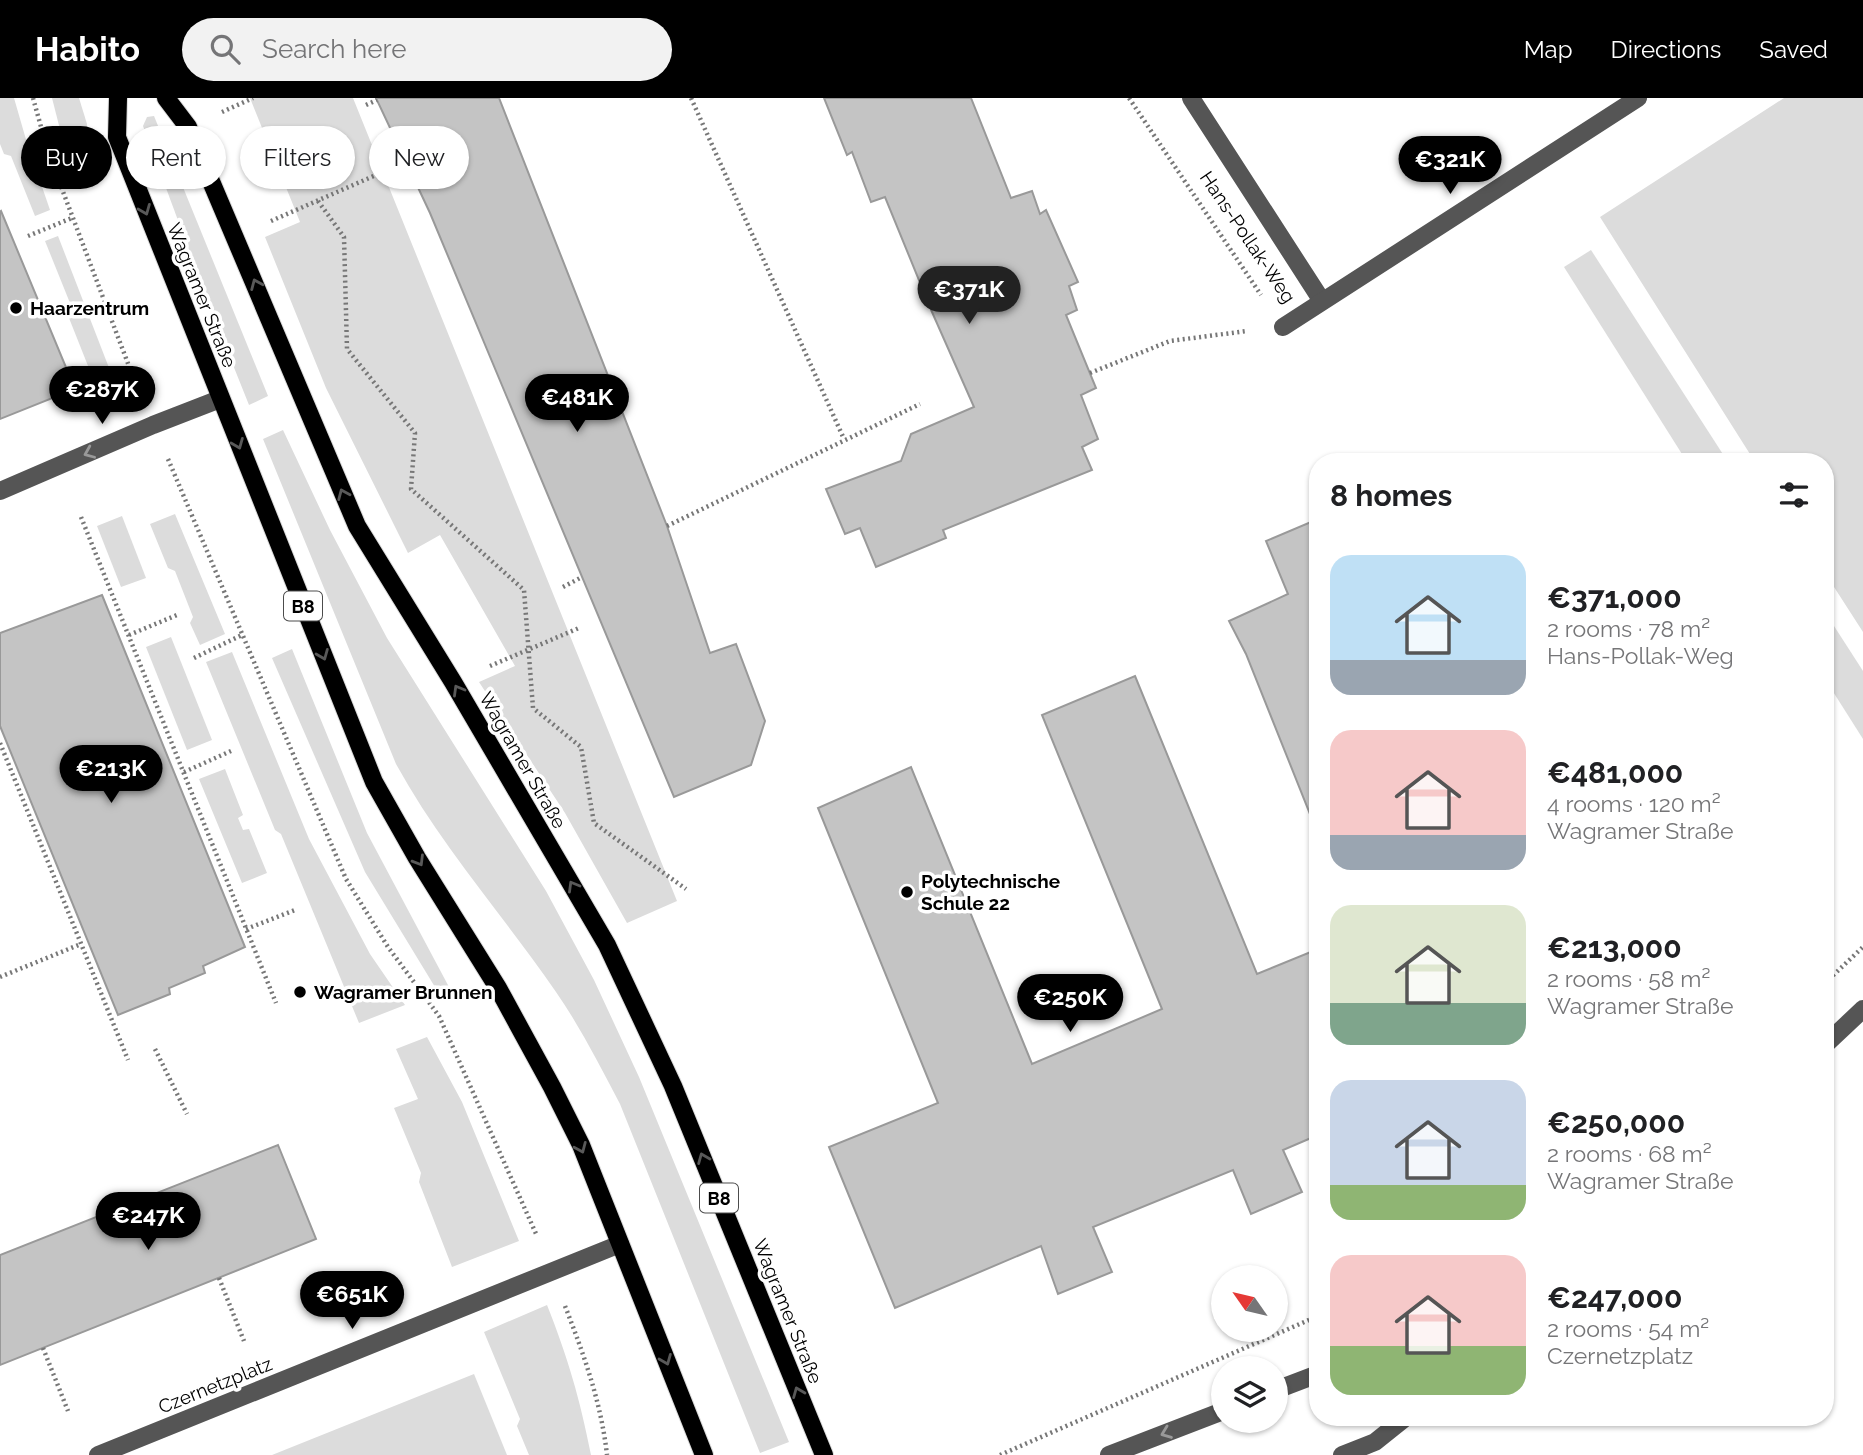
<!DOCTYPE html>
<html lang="en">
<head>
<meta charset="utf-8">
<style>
  body { margin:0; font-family:Raleway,sans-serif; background:#f2f2f2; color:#202124; height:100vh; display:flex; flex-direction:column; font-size:26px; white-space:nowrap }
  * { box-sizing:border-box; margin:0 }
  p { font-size:23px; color:#757577 }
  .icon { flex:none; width:38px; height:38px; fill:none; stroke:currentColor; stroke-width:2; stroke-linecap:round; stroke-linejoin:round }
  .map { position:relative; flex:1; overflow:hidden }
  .drawer { position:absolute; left:1309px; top:355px; width:525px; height:973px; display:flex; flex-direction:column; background:#fff; border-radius:28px; box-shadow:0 2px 5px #0004 }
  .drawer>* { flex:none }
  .top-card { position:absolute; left:21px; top:28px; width:665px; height:63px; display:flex; gap:14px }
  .needle { width:46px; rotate:304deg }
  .controls { position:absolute; left:1211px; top:1167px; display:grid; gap:14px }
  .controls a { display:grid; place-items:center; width:77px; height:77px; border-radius:50%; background:#fff; box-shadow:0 2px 5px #0004; font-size:35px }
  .price { position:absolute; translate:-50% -60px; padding:0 16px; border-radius:24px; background:#000; color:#fff; font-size:23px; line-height:46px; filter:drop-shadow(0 2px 4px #0008) }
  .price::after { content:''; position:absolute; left:50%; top:42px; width:21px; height:16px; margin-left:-10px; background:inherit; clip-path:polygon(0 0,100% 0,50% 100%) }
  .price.selected { background:#222; color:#fff }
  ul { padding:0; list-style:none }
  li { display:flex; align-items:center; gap:21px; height:175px; padding:0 21px }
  li span { display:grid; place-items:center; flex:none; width:196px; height:140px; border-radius:21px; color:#555 }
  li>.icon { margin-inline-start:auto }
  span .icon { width:84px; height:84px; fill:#fffc; stroke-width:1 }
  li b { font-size:30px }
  h2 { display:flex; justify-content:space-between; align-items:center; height:84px; padding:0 21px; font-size:30px }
  .chip { padding:0 24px; border-radius:32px; background:#fff; box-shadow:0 2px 5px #0004; font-size:24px; line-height:63px }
  .chip.selected { background:#000; color:#fff }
  header { display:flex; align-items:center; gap:42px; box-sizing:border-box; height:98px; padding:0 35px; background:#000; color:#fff }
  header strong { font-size:33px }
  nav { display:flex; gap:38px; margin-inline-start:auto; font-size:24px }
  .search { width:490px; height:63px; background:#f2f2f2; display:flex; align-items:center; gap:18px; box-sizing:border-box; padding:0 24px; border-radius:38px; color:#757577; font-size:26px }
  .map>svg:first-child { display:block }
  .green { fill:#dcdcdc }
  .building { fill:#c4c4c4; stroke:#999; stroke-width:2 }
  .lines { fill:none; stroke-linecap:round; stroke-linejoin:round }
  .major-casing { stroke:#dbdbdb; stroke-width:20 }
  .path { stroke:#777; stroke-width:4.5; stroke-dasharray:2 3.5; stroke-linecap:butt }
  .minor { stroke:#555; stroke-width:18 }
  .major { stroke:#000; stroke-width:18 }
  .oneway { stroke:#595959 }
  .oneway2 { stroke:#999 }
  .poi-dot { fill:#000; stroke:#fff; stroke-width:2.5 }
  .labels { text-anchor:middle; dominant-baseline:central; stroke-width:7; stroke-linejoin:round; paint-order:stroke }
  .shield { fill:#fff; stroke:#4c4c4c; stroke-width:2 }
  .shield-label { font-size:18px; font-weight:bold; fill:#000 }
  .street-label { font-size:19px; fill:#000; stroke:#fff }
  .poi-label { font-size:19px; font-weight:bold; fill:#000; stroke:#fff; text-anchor:start }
</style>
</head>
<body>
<header>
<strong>Habito</strong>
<div class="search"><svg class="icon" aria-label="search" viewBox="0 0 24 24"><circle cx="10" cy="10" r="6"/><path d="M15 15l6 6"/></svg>Search here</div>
<nav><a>Map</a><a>Directions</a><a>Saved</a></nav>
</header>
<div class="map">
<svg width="1863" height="1357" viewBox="0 0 1863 1357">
  <rect width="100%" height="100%" fill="#fff"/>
  <g class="green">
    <path d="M 0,0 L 14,0 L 27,45 L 50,112 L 35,118 L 11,58 L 4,56 L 0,46 Z"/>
    <path d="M 52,0 L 79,0 L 87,26 L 86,34 L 63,43 Z"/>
    <path d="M 250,0 L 353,0 L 677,803 L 627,825 L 565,715 L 479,584 L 515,568 L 440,437 L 408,455 L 326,290 L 265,139 L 300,124 Z"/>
    <path d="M 1784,0 L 1863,0 L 1863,534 L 1825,475 L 1825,364 L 1755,364 L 1600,119 Z"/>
    <path d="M 154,18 L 268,298 L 249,307 L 215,222 L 143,28 L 147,19 Z"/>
    <path d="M 58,138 L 111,275 L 94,283 L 69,220 L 72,210 L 45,143 Z"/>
    <path d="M 1591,152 L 1728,364 L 1687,364 L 1564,169 Z"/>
    <path d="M 283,332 L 330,432 L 387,540 L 546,793 L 594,882 L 639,979 L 789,1344 L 760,1355 L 620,1006 C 600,968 581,930 556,894 C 503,817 441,748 396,666 L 263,341 Z"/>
    <path d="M 175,416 L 225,536 L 200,547 L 190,525 L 193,519 L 175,473 L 168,470 L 150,426 Z"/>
    <path d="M 122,418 L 146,480 L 121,489 L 97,428 Z"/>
    <path d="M 1825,514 L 1863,573 L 1863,641 L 1825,581 Z"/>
    <path d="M 171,539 L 212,642 L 187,652 L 146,549 Z"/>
    <path d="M 292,551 L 367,735 L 449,889 L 438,894 L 365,774 L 272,560 Z"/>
    <path d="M 232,554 L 309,741 L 370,856 L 405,907 L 359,925 L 281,736 L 275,732 L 206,564 Z"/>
    <path d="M 225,671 L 243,717 L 238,720 L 243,732 L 249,731 L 267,775 L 242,785 L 199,681 Z"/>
    <path d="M 427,939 L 462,1004 L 519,1143 L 452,1169 L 419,1084 L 421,1075 L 394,1010 L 418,1001 L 396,951 Z"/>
    <path d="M 547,1207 C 568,1260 580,1301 591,1357 L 529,1357 L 517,1328 L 520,1321 L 484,1234 Z"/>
    <path d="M 474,1276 L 507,1357 L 272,1357 Z"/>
  </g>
  <g class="building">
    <path d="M 376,0 L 499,0 L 667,428 L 710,555 L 736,546 L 765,623 L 751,667 L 674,699 L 430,115 Z"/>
    <path d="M 824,0 L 971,0 L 1011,100 L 1032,93 L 1040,116 L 1046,112 L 1078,184 L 1069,188 L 1077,212 L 1066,217 L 1096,290 L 1081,297 L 1098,341 L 1082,349 L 1092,372 L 943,432 L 946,440 L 876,469 L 860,430 L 845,436 L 826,391 L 901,363 L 911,336 L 974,309 L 932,214 L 885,99 L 871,104 L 852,54 L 847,57 Z"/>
    <path d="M 1,113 L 75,291 L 0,321 L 0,114 Z"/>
    <path d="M 1318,421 L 1318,730 L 1316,731 L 1246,556 L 1229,523 L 1288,496 L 1266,443 Z"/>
    <path d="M 102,497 L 245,849 L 203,868 L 205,875 L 169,890 L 170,896 L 118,917 L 0,628 L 0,535 Z"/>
    <path d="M 1135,578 L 1257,876 L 1318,851 L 1318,1037 L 1283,1052 L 1302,1094 L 1251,1116 L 1233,1072 L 1093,1129 L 1112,1174 L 1058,1196 L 1041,1148 L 895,1210 L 829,1049 L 938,1005 L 818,710 L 911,669 L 1032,966 L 1162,911 L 1042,617 Z"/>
    <path d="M 278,1047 L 316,1141 L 0,1267 L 0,1157 Z"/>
  </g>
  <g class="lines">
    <defs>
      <g id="major">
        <path d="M 118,0 L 117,39 L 374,684 L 417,760 L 498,890 L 552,989 L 581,1047 L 704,1357"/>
        <path d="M 166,0 L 188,29 L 357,428 L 453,584 L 607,847 L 673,988 L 824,1357"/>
      </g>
    </defs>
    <use href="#major" class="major-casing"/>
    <g class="path">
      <path d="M 33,0 L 48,54 L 138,292"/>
      <path d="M 691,0 L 844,341"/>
      <path d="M 1129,0 L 1261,197"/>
      <path d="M 366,7 L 377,2"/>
      <path d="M 222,14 L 253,0"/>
      <path d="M 318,103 L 344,139 L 347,251 L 415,335 L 411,391 L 524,492 L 533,610 L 581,649 L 594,725 L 686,791"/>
      <path d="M 271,123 L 392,70"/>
      <path d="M 28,138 L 72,120"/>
      <path d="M 1090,275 L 1170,243 L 1247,233"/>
      <path d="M 168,361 L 346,781 L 388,849 L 439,918 L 537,1138"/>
      <path d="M 81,419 L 276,905"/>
      <path d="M 667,428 L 920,306"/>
      <path d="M 563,489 L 582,479"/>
      <path d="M 129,537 L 177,517"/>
      <path d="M 194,560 L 242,537"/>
      <path d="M 490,568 L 579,530"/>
      <path d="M 0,645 L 128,962"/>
      <path d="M 184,674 L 231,653"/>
      <path d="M 246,831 L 295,812"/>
      <path d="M 0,879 L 81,846"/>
      <path d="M 1825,885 L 1863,849"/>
      <path d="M 155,951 L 187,1016"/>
      <path d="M 219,1180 L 244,1243"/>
      <path d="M 565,1208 C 584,1257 601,1304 607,1357"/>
      <path d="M 43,1250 L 68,1313"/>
      <path d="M 1000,1357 L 1318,1218"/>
    </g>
    <g class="minor">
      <path d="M 1191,0 L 1322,203"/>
      <path d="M 1283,229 L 1638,0"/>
      <path d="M 0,393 L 153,327 L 220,301"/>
      <path d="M 1825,947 L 1863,911"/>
      <path d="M 1276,1292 L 1318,1276"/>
      <path d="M 98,1357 L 620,1146"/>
      <path d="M 1109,1357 L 1223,1313"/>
      <path d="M 1342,1357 L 1375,1344 L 1405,1320"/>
    </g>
    <use href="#major" class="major"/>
  </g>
  <defs><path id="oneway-chevron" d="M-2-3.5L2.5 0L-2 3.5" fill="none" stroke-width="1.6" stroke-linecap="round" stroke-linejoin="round" transform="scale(1.75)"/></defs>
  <g class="oneway">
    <use href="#oneway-chevron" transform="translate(145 112) rotate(68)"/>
    <use href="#oneway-chevron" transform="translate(256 186) rotate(-113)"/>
    <use href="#oneway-chevron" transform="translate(238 346) rotate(68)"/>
    <use href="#oneway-chevron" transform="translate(343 396) rotate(-113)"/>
    <use href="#oneway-chevron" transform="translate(323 557) rotate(68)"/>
    <use href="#oneway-chevron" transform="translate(458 592) rotate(-120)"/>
    <use href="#oneway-chevron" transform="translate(419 763) rotate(59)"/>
    <use href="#oneway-chevron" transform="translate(573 788) rotate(-120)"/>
    <use href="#oneway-chevron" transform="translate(581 1050) rotate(67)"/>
    <use href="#oneway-chevron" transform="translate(703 1060) rotate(-112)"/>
    <use href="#oneway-chevron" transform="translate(666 1262) rotate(68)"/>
    <use href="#oneway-chevron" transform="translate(798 1294) rotate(-112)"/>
  </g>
  <g class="oneway2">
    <use href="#oneway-chevron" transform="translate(89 355) rotate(157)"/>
    <use href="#oneway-chevron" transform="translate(1166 1335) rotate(159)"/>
  </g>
  <g class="poi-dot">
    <circle cx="16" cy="210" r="7"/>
    <circle cx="907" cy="794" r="7"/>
    <circle cx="300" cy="894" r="7"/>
  </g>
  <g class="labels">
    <g class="shield">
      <rect x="284" y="493.5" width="38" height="29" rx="5"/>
      <rect x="700" y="1085.5" width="38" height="29" rx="5"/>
    </g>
    <g class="shield-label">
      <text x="303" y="508">B8</text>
      <text x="719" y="1100">B8</text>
    </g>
    <g class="street-label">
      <text transform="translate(1248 139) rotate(56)">Hans-Pollak-Weg</text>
      <text transform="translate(202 197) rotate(68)">Wagramer Straße</text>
      <text transform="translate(523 662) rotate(60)">Wagramer Straße</text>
      <text transform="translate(788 1213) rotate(68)">Wagramer Straße</text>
      <text transform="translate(215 1287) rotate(-22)">Czernetzplatz</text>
    </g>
    <g class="poi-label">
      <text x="30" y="210">Haarzentrum</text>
      <text x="921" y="783">Polytechnische<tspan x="921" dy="22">Schule 22</tspan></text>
      <text x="314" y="894">Wagramer Brunnen</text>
    </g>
  </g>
</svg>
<div class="controls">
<a><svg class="needle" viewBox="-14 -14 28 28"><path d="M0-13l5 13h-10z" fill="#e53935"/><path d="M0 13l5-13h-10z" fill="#757577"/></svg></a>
<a><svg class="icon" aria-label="layers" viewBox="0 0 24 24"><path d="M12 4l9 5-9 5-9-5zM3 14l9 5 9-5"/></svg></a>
</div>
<b class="price" style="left:1450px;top:98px">€321K</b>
<b class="price selected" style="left:969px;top:228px">€371K</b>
<b class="price" style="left:102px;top:328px">€287K</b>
<b class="price" style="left:577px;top:336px">€481K</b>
<b class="price" style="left:111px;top:707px">€213K</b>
<b class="price" style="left:1070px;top:936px">€250K</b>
<b class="price" style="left:148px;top:1154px">€247K</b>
<b class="price" style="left:352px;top:1233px">€651K</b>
<div class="top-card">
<a class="chip selected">Buy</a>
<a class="chip">Rent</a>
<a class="chip">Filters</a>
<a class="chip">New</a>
</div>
<section class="drawer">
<h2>8 homes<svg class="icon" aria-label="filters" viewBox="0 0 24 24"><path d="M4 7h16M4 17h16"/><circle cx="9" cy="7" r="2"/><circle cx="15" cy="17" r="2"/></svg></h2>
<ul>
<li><span style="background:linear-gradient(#bfe0f5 75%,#9aa5b1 0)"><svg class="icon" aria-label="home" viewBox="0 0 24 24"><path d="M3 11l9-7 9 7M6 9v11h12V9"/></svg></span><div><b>€371,000</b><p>2 rooms · 78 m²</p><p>Hans-Pollak-Weg</p></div></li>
<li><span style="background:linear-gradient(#f6c9c9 75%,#9aa5b1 0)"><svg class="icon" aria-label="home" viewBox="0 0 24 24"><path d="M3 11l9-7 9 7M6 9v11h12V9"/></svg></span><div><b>€481,000</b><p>4 rooms · 120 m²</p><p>Wagramer Straße</p></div></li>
<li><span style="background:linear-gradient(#dfe7d0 70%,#7fa58c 0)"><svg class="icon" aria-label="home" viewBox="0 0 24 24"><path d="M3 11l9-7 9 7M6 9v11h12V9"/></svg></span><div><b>€213,000</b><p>2 rooms · 58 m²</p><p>Wagramer Straße</p></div></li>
<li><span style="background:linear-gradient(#c9d6e8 75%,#8fb573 0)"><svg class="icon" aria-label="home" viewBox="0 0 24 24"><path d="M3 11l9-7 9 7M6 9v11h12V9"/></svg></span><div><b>€250,000</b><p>2 rooms · 68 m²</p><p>Wagramer Straße</p></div></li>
<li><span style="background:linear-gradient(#f6c9c9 65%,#8fb573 0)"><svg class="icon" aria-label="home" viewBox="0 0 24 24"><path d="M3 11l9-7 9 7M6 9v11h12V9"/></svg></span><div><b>€247,000</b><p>2 rooms · 54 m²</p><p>Czernetzplatz</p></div></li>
</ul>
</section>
</div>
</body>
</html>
